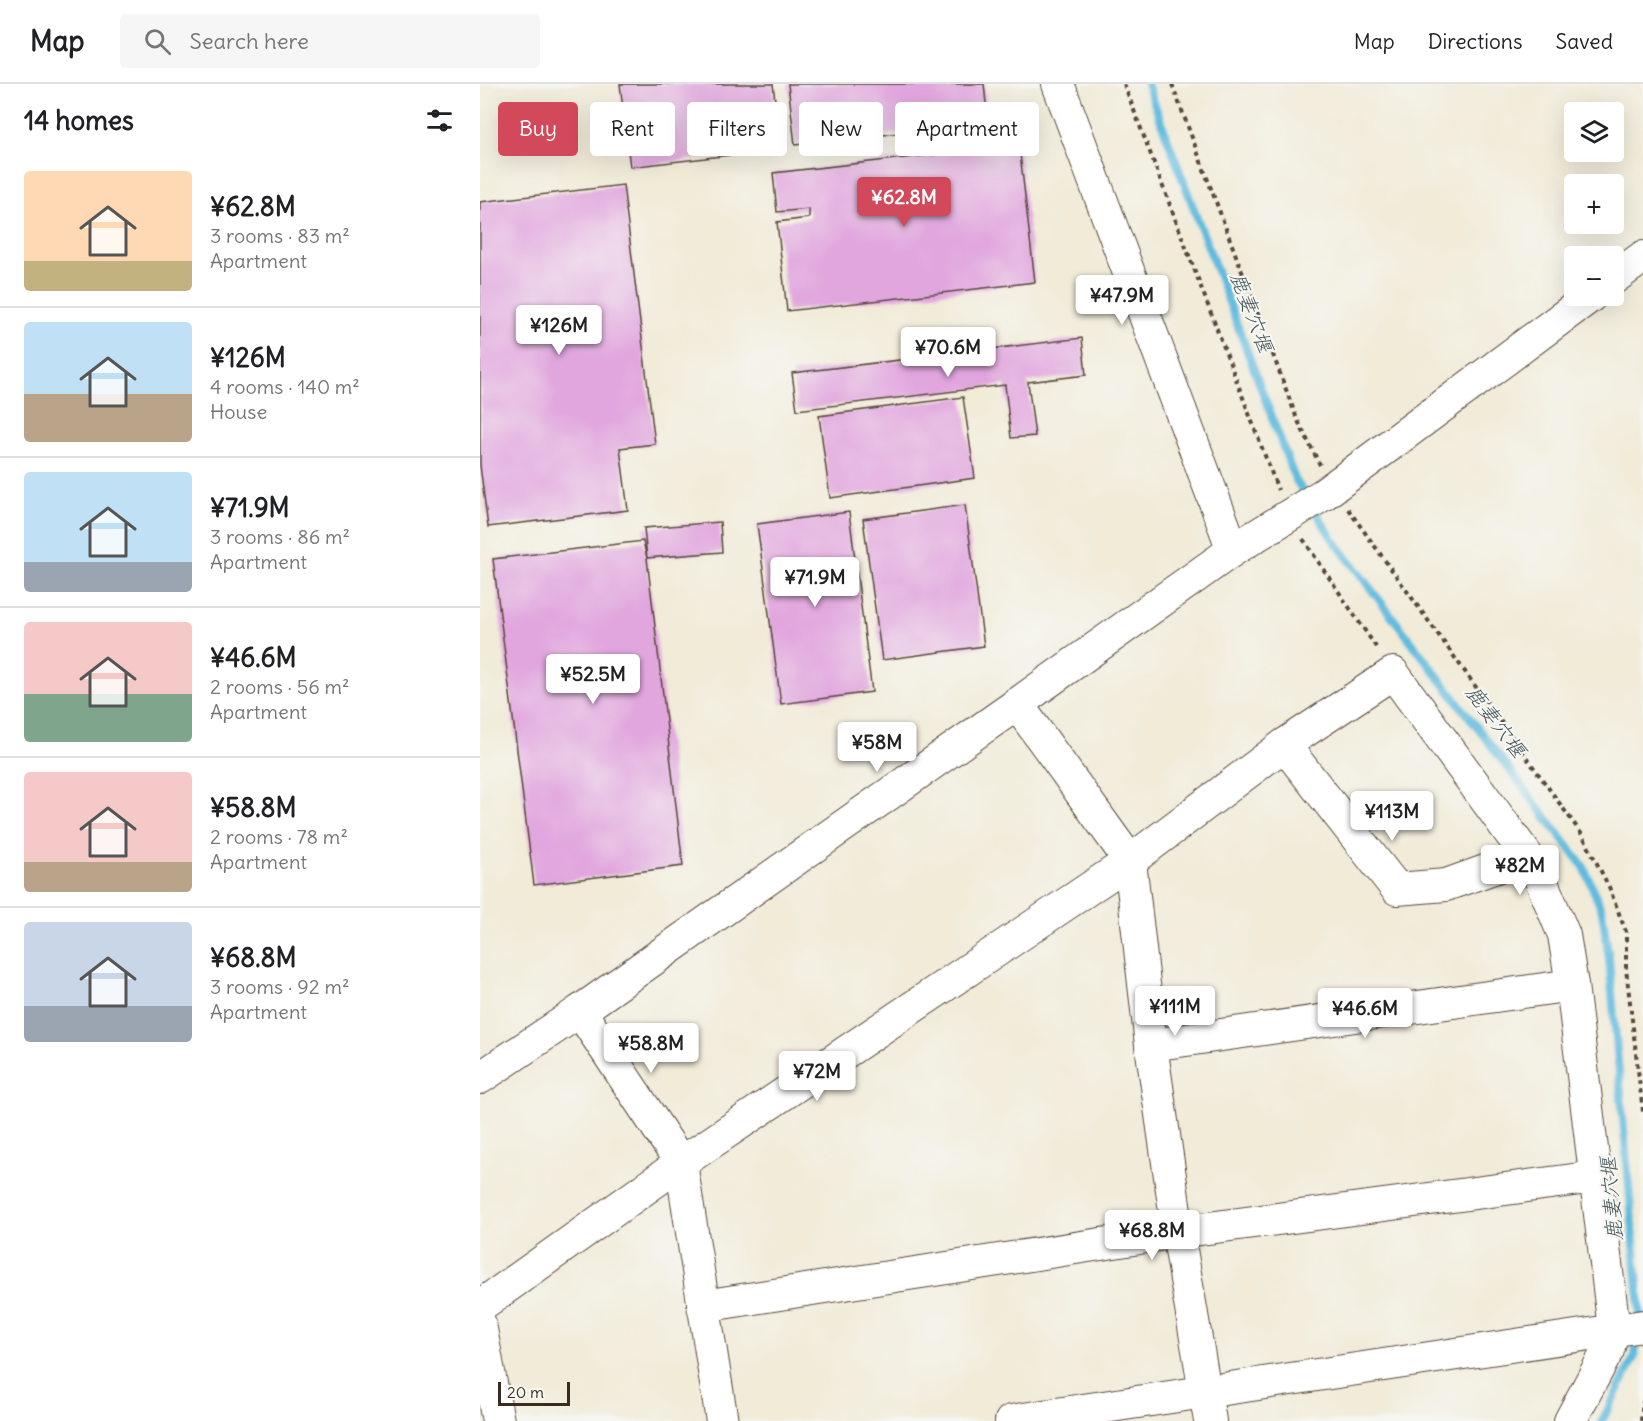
<!DOCTYPE html>
<html lang="en">
<head>
<meta charset="utf-8">
<style>
  body { margin:0; font-family:Delius,"Klee One",sans-serif; background:#f6f6f6; color:#202124; height:100vh; display:flex; flex-direction:column; font-size:22px; white-space:nowrap }
  * { box-sizing:border-box; margin:0 }
  p { font-size:20px; color:#757577 }
  .icon { flex:none; width:33px; height:33px; fill:none; stroke:currentColor; stroke-width:2; stroke-linecap:round; stroke-linejoin:round }
  .map { position:relative; flex:1; overflow:hidden }
  .drawer { display:flex; flex-direction:column; background:#fff; width:480px }
  .drawer>* { flex:none }
  .guide { position:absolute; left:18px; top:18px; width:570px; height:54px; display:flex; gap:12px }
  .buttons { position:absolute; left:1084px; top:18px; display:grid; gap:12px }
  .buttons a { display:grid; place-items:center; width:60px; height:60px; border-radius:6px; background:#fff; box-shadow:0 6px 24px #0002; font-size:30px }
  .scale { position:absolute; left:18px; bottom:15px; width:72px; box-sizing:border-box; padding-left:6px; border:3px solid #3b2a1e; border-top:0; font-size:16px; line-height:21px; white-space:nowrap; color:#3b2a1e; -webkit-text-stroke:4px #f6f6f2; paint-order:stroke }
  .price { position:absolute; translate:-50% -51px; padding:0 14px; border-radius:6px; background:#fff; color:#222; font-size:20px; line-height:39px; filter:drop-shadow(0 2px 3px #0008) }
  .price::after { content:''; position:absolute; left:50%; top:36px; width:18px; height:14px; margin-left:-9px; background:inherit; clip-path:polygon(0 0,100% 0,50% 100%) }
  .price.on { background:#d1495b; color:#fff }
  ul { padding:0; list-style:none }
  li { display:flex; align-items:center; gap:18px; height:150px; padding:0 24px }
  li+li { border-top:2px solid #e0e0e0 }
  li span { display:grid; place-items:center; flex:none; width:168px; height:120px; border-radius:6px; color:#555 }
  li>.icon { margin-inline-start:auto }
  span .icon { width:72px; height:72px; fill:#fffc; stroke-width:1 }
  li b { font-size:26px }
  h2 { display:flex; justify-content:space-between; align-items:center; height:72px; padding:0 24px; font-size:26px }
  .tag { padding:0 21px; border-radius:6px; background:#fff; box-shadow:0 6px 24px #0002; font-size:21px; line-height:54px }
  .tag.on { background:#d1495b; color:#fff }
  header { display:flex; align-items:center; gap:36px; box-sizing:border-box; height:84px; padding:0 30px; background:#fff; border-bottom:2px solid #e0e0e0 }
  header strong { font-size:28px }
  nav { display:flex; gap:33px; margin-inline-start:auto; font-size:21px }
  .search { width:420px; height:54px; background:#f6f6f6; display:flex; align-items:center; gap:15px; box-sizing:border-box; padding:0 21px; border-radius:6px; color:#757577; font-size:22px }
  main { display:flex; flex:1; min-height:0 }
  .map>svg:first-child { display:block }
  .lines { fill:none; stroke-linecap:round; stroke-linejoin:round }
  .stream { stroke:#60bbde; stroke-width:8 }
  .building { fill:#e1a6de }
  .minor-casing { stroke:#56473a; stroke-width:34 }
  .path { stroke:#56473a; stroke-width:4; stroke-dasharray:4.5 4.5; stroke-linecap:butt }
  .minor { stroke:#fff; stroke-width:32 }
  .labels { text-anchor:middle; dominant-baseline:central; stroke-width:4.5; stroke-linejoin:round; paint-order:stroke }
  .water-label { font-size:21px; font-style:italic; fill:#465658; stroke:#f6f6f2 }
</style>
</head>
<body>
<header>
<strong>Map</strong>
<div class="search"><svg class="icon" aria-label="search" viewBox="0 0 24 24"><circle cx="10" cy="10" r="6"/><path d="M15 15l6 6"/></svg>Search here</div>
<nav><a>Map</a><a>Directions</a><a>Saved</a></nav>
</header>
<main>
<section class="drawer">
<h2>14 homes<svg class="icon" aria-label="filters" viewBox="0 0 24 24"><path d="M4 7h16M4 17h16"/><circle cx="9" cy="7" r="2"/><circle cx="15" cy="17" r="2"/></svg></h2>
<ul>
<li><span style="background:linear-gradient(#ffd9b3 75%,#c2b280 0)"><svg class="icon" aria-label="home" viewBox="0 0 24 24"><path d="M3 11l9-7 9 7M6 9v11h12V9"/></svg></span><div><b>¥62.8M</b><p>3 rooms · 83 m²</p><p>Apartment</p></div></li>
<li><span style="background:linear-gradient(#bfe0f5 60%,#b9a48a 0)"><svg class="icon" aria-label="home" viewBox="0 0 24 24"><path d="M3 11l9-7 9 7M6 9v11h12V9"/></svg></span><div><b>¥126M</b><p>4 rooms · 140 m²</p><p>House</p></div></li>
<li><span style="background:linear-gradient(#bfe0f5 75%,#9aa5b1 0)"><svg class="icon" aria-label="home" viewBox="0 0 24 24"><path d="M3 11l9-7 9 7M6 9v11h12V9"/></svg></span><div><b>¥71.9M</b><p>3 rooms · 86 m²</p><p>Apartment</p></div></li>
<li><span style="background:linear-gradient(#f6c9c9 60%,#7fa58c 0)"><svg class="icon" aria-label="home" viewBox="0 0 24 24"><path d="M3 11l9-7 9 7M6 9v11h12V9"/></svg></span><div><b>¥46.6M</b><p>2 rooms · 56 m²</p><p>Apartment</p></div></li>
<li><span style="background:linear-gradient(#f6c9c9 75%,#b9a48a 0)"><svg class="icon" aria-label="home" viewBox="0 0 24 24"><path d="M3 11l9-7 9 7M6 9v11h12V9"/></svg></span><div><b>¥58.8M</b><p>2 rooms · 78 m²</p><p>Apartment</p></div></li>
<li><span style="background:linear-gradient(#c9d6e8 70%,#9aa5b1 0)"><svg class="icon" aria-label="home" viewBox="0 0 24 24"><path d="M3 11l9-7 9 7M6 9v11h12V9"/></svg></span><div><b>¥68.8M</b><p>3 rooms · 92 m²</p><p>Apartment</p></div></li>
</ul>
</section>
<div class="map">
<svg width="1163" height="1337" viewBox="0 0 1163 1337">
  <rect width="100%" height="100%" fill="#f6f6f2"/>
  <filter id="ink" filterUnits="userSpaceOnUse"><feTurbulence type="fractalNoise" baseFrequency=".0167" numOctaves="2"/><feDisplacementMap in="SourceGraphic" scale="12" xChannelSelector="R" yChannelSelector="G"/><feConvolveMatrix kernelMatrix="1 2 1 2 8 2 1 2 1" color-interpolation-filters="sRGB"/></filter>
  <filter id="wash" filterUnits="userSpaceOnUse"><feTurbulence type="fractalNoise" baseFrequency=".008" numOctaves="4" result="noise"/><feDisplacementMap in="SourceGraphic" scale="24" xChannelSelector="R" yChannelSelector="G"/><feGaussianBlur stdDeviation="1.35" result="paint"/><feColorMatrix in="noise" values="0 0 0 0 0 0 0 0 0 0 0 0 0 0 0 0 0 1.4 0 .05"/><feComposite in="paint" operator="in"/></filter>
  <g filter="url(#wash)">
    <rect width="100%" height="100%" fill="#f1ebd8"/>
    <g class="lines">
      <g class="stream">
        <path d="M 667,0 L 815,395 L 826,412"/>
        <path d="M 834,425 L 852,454 L 1104,783 L 1122,827 L 1129,875 L 1160,1227 L 1159,1235"/>
        <path d="M 1122,1337 L 1155,1272 L 1157,1250"/>
      </g>
    </g>
    <g id="blocks">
      <g class="building">
        <path d="M 140,0 L 293,0 L 301,65 L 150,83 Z"/>
        <path d="M 308,0 L 504,0 L 508,39 L 315,61 Z"/>
        <path d="M 539,61 L 555,198 L 307,227 L 297,138 L 329,134 L 329,125 L 297,128 L 293,89 Z"/>
        <path d="M 143,101 L 175,360 L 140,364 L 148,426 L 8,443 L 0,381 L 0,118 Z"/>
        <path d="M 602,254 L 606,291 L 548,298 L 555,352 L 531,354 L 525,301 L 317,326 L 312,289 Z"/>
        <path d="M 483,313 L 495,394 L 350,414 L 339,332 Z"/>
        <path d="M 485,421 L 504,562 L 402,576 L 383,435 Z"/>
        <path d="M 369,428 L 392,608 L 301,620 L 277,440 Z"/>
        <path d="M 240,438 L 242,468 L 167,474 L 203,782 L 54,801 L 13,475 L 163,457 L 167,474 L 164,444 Z"/>
      </g>
    </g>
  </g>
  <g filter="url(#ink)">
    <use href="#blocks" fill-opacity="0" stroke="#56473a" stroke-width="1.5"/>
    <g class="lines">
      <defs>
        <g id="minor">
          <path d="M 578,0 L 753,466"/>
          <path d="M 1134,194 L 1163,173"/>
          <path d="M 537,620 L 650,777 L 671,961 L 698,1148 L 730,1337"/>
          <path d="M 804,661 L 917,805 L 966,801 L 1047,772"/>
          <path d="M 100,927 L 201,1079 L 242,1337"/>
          <path d="M 671,961 L 1092,901"/>
          <path d="M 0,994 L 100,927 L 537,620 L 753,466 L 844,410 L 1111,212"/>
          <path d="M 0,1222 L 201,1079 L 650,777 L 804,661 L 913,589 L 1047,772 L 1060,794 L 1084,851 L 1092,901 L 1134,1245 L 1128,1266 L 1090,1337"/>
          <path d="M 223,1222 L 698,1148 L 1116,1093"/>
          <path d="M 0,1240 L 18,1337"/>
          <path d="M 531,1337 L 1163,1242"/>
        </g>
      </defs>
      <use href="#minor" class="minor-casing"/>
      <g class="path">
        <path d="M 644,0 L 798,406"/>
        <path d="M 692,0 L 817,335 L 840,381"/>
        <path d="M 868,425 L 1103,752 L 1129,803 L 1146,848 L 1146,885 L 1163,1028"/>
        <path d="M 823,455 L 898,566"/>
        <path d="M 1161,1337 L 1163,1317"/>
      </g>
      <use href="#minor" class="minor"/>
    </g>
  </g>
  <g class="labels">
    <g class="water-label">
      <text transform="translate(772 228) rotate(69)">鹿妻穴堰</text>
      <text transform="translate(1016 637) rotate(53)">鹿妻穴堰</text>
      <text transform="translate(1131 1115) rotate(-95)">鹿妻穴堰</text>
    </g>
  </g>
</svg>
<div class="buttons">
<a><svg class="icon" aria-label="layers" viewBox="0 0 24 24"><path d="M12 4l9 5-9 5-9-5zM3 14l9 5 9-5"/></svg></a>
<a>+</a>
<a>−</a>
</div>
<div class="scale">20 m</div>
<b class="price on" style="left:424px;top:144px">¥62.8M</b>
<b class="price" style="left:642px;top:242px">¥47.9M</b>
<b class="price" style="left:79px;top:272px">¥126M</b>
<b class="price" style="left:468px;top:294px">¥70.6M</b>
<b class="price" style="left:335px;top:524px">¥71.9M</b>
<b class="price" style="left:113px;top:621px">¥52.5M</b>
<b class="price" style="left:397px;top:689px">¥58M</b>
<b class="price" style="left:912px;top:758px">¥113M</b>
<b class="price" style="left:1040px;top:812px">¥82M</b>
<b class="price" style="left:695px;top:953px">¥111M</b>
<b class="price" style="left:885px;top:955px">¥46.6M</b>
<b class="price" style="left:171px;top:990px">¥58.8M</b>
<b class="price" style="left:337px;top:1018px">¥72M</b>
<b class="price" style="left:672px;top:1177px">¥68.8M</b>
<div class="guide">
<a class="tag on">Buy</a>
<a class="tag">Rent</a>
<a class="tag">Filters</a>
<a class="tag">New</a>
<a class="tag">Apartment</a>
</div>
</div>
</main>
</body>
</html>
